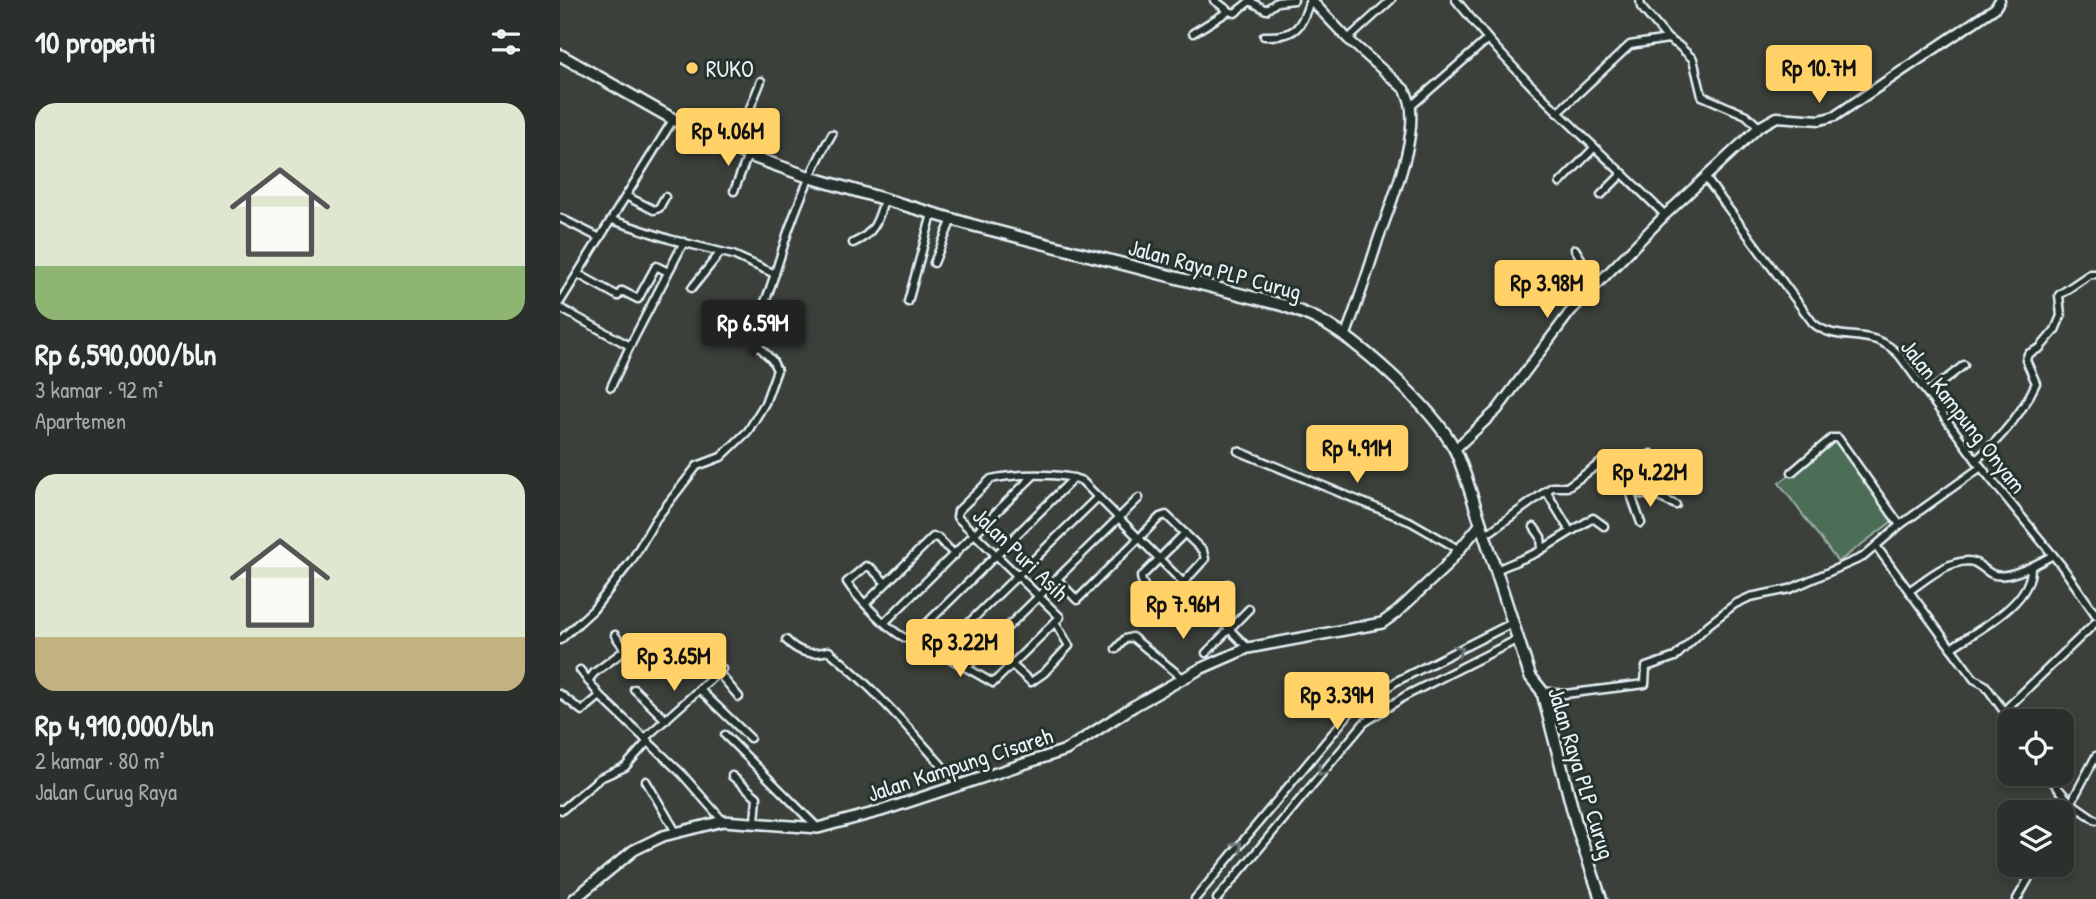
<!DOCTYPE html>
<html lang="id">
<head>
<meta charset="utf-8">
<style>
  body { margin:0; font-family:"Patrick Hand",sans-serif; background:#343834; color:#f1f3f6; height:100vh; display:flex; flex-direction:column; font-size:26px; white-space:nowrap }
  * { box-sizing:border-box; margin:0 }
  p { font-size:23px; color:#a6a9a9 }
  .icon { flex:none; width:38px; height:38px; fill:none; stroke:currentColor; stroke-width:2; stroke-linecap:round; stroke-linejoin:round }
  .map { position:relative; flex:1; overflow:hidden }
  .side { display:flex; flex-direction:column; background:#2c302c; width:560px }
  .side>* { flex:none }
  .controls { position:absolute; left:1437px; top:709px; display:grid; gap:14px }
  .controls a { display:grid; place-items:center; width:77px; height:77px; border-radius:14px; background:#2c302c; box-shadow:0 4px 10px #0003,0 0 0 2px #484b48; font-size:35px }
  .price { position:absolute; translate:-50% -60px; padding:0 16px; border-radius:7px; background:#ffd166; color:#111; font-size:23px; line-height:46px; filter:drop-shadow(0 2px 4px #0008) }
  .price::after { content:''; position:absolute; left:50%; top:42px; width:21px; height:16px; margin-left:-10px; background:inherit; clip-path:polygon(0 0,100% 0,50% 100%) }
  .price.active { background:#222; color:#fff }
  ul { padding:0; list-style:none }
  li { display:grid; align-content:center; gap:14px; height:371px; padding:0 35px }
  li span { display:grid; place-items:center; height:217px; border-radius:21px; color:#555 }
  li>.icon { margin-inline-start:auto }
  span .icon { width:126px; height:126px; fill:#fffc; stroke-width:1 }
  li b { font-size:30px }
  h2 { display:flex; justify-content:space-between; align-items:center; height:84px; padding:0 35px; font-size:30px }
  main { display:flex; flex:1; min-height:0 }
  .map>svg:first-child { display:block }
  .green { fill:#4e6e57; stroke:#9bb0a8; stroke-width:2 }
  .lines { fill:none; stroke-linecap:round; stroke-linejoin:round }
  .minor-casing { stroke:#e8f1f8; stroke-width:11 }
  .tertiary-casing { stroke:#e8f1f8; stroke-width:13 }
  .secondary-casing { stroke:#e8f1f8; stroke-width:14 }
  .primary-casing { stroke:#e8f1f8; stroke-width:15 }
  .minor { stroke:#26332d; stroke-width:6 }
  .tertiary { stroke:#26332d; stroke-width:8 }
  .secondary { stroke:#26332d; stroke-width:9 }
  .primary { stroke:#26332d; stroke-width:10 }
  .oneway { stroke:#6a7674 }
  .poi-dot { fill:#ffd166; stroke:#26332d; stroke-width:2.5 }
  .labels { text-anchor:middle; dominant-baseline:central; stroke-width:6; stroke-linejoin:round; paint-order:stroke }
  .poi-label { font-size:23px; fill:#e8f1f8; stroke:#26332d; text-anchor:start }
  .street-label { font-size:23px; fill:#e8f1f8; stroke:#26332d }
</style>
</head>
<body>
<main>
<section class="side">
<h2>10 properti<svg class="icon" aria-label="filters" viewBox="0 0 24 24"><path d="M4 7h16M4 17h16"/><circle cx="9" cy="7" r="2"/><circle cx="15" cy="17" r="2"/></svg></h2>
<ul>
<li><span style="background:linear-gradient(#dfe7d0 75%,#8fb573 0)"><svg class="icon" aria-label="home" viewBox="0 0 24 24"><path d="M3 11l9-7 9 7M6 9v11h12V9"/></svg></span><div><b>Rp 6,590,000/bln</b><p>3 kamar · 92 m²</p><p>Apartemen</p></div></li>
<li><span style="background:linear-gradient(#dfe7d0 75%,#c2b280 0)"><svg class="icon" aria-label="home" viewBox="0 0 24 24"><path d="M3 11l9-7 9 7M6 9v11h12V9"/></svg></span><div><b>Rp 4,910,000/bln</b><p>2 kamar · 80 m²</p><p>Jalan Curug Raya</p></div></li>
</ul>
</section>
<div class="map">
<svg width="1536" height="899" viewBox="0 0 1536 899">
  <rect width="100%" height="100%" fill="#3b403b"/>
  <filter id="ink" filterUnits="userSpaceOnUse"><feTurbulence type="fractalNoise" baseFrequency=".0143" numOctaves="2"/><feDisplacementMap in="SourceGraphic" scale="14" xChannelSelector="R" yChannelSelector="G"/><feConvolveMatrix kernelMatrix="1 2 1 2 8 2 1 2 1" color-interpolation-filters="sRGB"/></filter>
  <g filter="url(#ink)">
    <path class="green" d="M 1275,441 L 1334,520 L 1278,562 L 1219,483 Z"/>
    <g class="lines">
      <defs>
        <g id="minor">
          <path d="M 654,0 L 669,11 L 675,13 L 690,1 L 706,10 L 717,2 L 734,0"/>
          <path d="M 896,0 L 928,39"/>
          <path d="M 1080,0 L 1081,7 L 1108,39 L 1118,45 L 1133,59 L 1142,96 L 1186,115 L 1199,127"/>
          <path d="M 633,33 L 669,11"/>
          <path d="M 704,36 C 735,37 741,29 750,0"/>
          <path d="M 788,39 L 831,0"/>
          <path d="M 850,107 L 928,39 C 983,102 1046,156 1105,215"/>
          <path d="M 997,113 L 1070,45 L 1108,39"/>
          <path d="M 171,148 L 175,145 L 201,81"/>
          <path d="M 1145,177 L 1253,323 C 1280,346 1311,324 1340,356 L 1421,467 L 1501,565 L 1536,615"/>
          <path d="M 1000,183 L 1034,148"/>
          <path d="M 174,191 L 188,155"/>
          <path d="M 1041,195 L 1063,173"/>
          <path d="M 66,196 L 94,210 L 99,208 L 105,197"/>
          <path d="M 0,218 L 40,238"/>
          <path d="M 52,220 L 109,239 L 173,255 L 215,274"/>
          <path d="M 293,243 C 314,234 318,221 324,200"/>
          <path d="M 1015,249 L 1030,273 L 1033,289"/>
          <path d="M 374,263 L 392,219"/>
          <path d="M 18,274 L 58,296 L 62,291 L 78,299 L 96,266 L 108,272"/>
          <path d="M 132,288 L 160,253"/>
          <path d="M 0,302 L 113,120"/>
          <path d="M 348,302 L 372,214"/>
          <path d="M 0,308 L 70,346"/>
          <path d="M 51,387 L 70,346 L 124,242"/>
          <path d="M 1368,393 L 1404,365"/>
          <path d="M 678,451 L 851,522 L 900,550"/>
          <path d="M 1416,460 C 1441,438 1462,414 1476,383 L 1466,360 L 1468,354 L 1480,348 L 1495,330 L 1501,316 L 1499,295 L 1530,274 L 1536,274"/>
          <path d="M 1232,472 L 1272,438 L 1278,438 L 1340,525"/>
          <path d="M 1062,479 L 1091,454"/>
          <path d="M 986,491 L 1010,531"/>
          <path d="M 1070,492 L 1098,497 L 1116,505"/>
          <path d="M 974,527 L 981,537 L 982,549"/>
          <path d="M 923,532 L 931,531 L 992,487 L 1007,487 L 1046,459 L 1070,492 L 1081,523"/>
          <path d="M 625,533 L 581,577 C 582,590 612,618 623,628 L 668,584"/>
          <path d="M 1316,546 L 1349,591 C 1367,579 1385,562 1408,561 C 1418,561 1423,570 1432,574 C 1447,581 1479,563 1493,555"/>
          <path d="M 936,570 L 976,553 L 1033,518 L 1044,526"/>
          <path d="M 497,579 L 517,600 L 600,517 L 606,515 L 643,551 L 645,559 L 602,606"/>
          <path d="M 326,583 L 311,568 L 306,566 L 287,582 C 297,598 333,635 350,640 L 514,478"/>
          <path d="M 1349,591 L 1414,679 L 1425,685 L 1451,721"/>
          <path d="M 306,603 L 373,537 L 378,538 L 395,555"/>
          <path d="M 325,622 L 473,476"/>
          <path d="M 360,631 L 379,652 L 538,497"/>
          <path d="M 0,640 L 33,610 L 72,560 L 96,519 L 137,466 L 161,457 L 188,431 L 205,403 L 217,370 L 212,360 L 189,336 C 208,303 217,265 229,229 C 241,196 254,164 272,134"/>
          <path d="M 226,640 C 240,654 250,655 269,651 C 317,690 358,739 399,785"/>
          <path d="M 1391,648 C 1417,630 1472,604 1471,567"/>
          <path d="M 556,649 L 565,639 L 572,637 L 624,679"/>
          <path d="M 379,652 L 433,683 L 500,617 L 397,517 L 398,511 L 431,479 C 452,474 502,472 522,481 L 688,648"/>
          <path d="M 646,653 L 689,609"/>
          <path d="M 452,665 L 471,682 L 484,673 L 509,646 L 495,622"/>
          <path d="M 407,667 L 579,498"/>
          <path d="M 20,670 L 40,696 L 121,773 L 163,821"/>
          <path d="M 158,672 L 179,697"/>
          <path d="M 28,681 L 34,673 L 65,650 L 55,635"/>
          <path d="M 74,689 L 106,720"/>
          <path d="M 139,689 L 190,738"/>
          <path d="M 982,691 L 1005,694 L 1085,684 L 1086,667 L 1115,657 L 1148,625 L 1175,604 L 1190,597 L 1230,589 L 1303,557 L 1340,525 L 1421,467"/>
          <path d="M 0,694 L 22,711 L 40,696"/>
          <path d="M 1444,711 L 1536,622"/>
          <path d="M 165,735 L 258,828"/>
          <path d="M 85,738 L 162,669"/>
          <path d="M 1486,774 L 1510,802 L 1536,820"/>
          <path d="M 172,776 L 197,797 L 195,822"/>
          <path d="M 86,781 L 116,832"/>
          <path d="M 0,809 L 2,810 L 40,778 L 65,767 L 88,741"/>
          <path d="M 1502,820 L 1536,756"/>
          <path d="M 635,899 L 792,710 L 837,681 L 952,623"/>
          <path d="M 657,899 L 804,723 L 845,696 L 958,639"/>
          <path d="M 1457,899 L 1477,864"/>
        </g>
        <g id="tertiary">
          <path d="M 751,0 L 788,39 L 844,89 C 867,120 830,205 818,240 C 808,272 797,305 785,337"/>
          <path d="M 895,449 L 937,410 L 1010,312 L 1105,215 L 1199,127 L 1217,117 L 1260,120 L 1275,116 L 1435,8 L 1440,0"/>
        </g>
        <path id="secondary" d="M 14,899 L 74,850 L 103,836 L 163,821 L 258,828 L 321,811 L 506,750 L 574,706 L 640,669 L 688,648 L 822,623 L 836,613 L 884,568 L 920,525"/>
        <path id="primary" d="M 0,55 L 136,132 L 188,155 L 249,177 L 412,225 L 722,305 C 733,309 745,313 757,319 C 798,340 872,407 894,448 C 899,457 902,468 906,478 L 970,676 L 982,691 L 1017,827 L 1041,899"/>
      </defs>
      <use href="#minor" class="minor-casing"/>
      <use href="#tertiary" class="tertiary-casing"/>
      <use href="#secondary" class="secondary-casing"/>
      <use href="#primary" class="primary-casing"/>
      <use href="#minor" class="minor"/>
      <use href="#tertiary" class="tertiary"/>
      <use href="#secondary" class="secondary"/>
      <use href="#primary" class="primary"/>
    </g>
    <defs><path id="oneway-chevron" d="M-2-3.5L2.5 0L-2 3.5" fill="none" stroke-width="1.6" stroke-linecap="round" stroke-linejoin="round" transform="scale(1.75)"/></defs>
    <g class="oneway">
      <use href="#oneway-chevron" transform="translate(899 650) rotate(-27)"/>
      <use href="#oneway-chevron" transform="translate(762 771) rotate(129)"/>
      <use href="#oneway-chevron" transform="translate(678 846) rotate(-50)"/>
    </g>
  </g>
  <circle class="poi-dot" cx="132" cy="68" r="7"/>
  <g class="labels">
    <g class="poi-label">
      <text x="146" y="68">RUKO</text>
    </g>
    <g class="street-label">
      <text transform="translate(655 269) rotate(15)">Jalan Raya PLP Curug</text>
      <text transform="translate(1404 416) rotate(52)">Jalan Kampung Onyam</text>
      <text transform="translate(461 554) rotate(44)">Jalan Puri Asih</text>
      <text transform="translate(400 764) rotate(-18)">Jalan Kampung Cisareh</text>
      <text transform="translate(1022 773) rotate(73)">Jalan Raya PLP Curug</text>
    </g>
  </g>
</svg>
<div class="controls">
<a><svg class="icon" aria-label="locate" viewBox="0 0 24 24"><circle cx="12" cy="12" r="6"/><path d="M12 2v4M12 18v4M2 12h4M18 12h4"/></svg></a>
<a><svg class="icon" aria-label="layers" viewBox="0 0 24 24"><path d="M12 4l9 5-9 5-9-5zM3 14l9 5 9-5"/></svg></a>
</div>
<b class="price" style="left:1259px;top:105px">Rp 10.7M</b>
<b class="price" style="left:168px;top:168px">Rp 4.06M</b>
<b class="price" style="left:987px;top:320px">Rp 3.98M</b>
<b class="price active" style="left:193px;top:360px">Rp 6.59M</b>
<b class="price" style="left:797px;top:485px">Rp 4.91M</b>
<b class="price" style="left:1090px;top:509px">Rp 4.22M</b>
<b class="price" style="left:623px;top:641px">Rp 7.96M</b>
<b class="price" style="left:400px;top:679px">Rp 3.22M</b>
<b class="price" style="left:114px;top:693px">Rp 3.65M</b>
<b class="price" style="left:777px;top:732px">Rp 3.39M</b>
</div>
</main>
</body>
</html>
